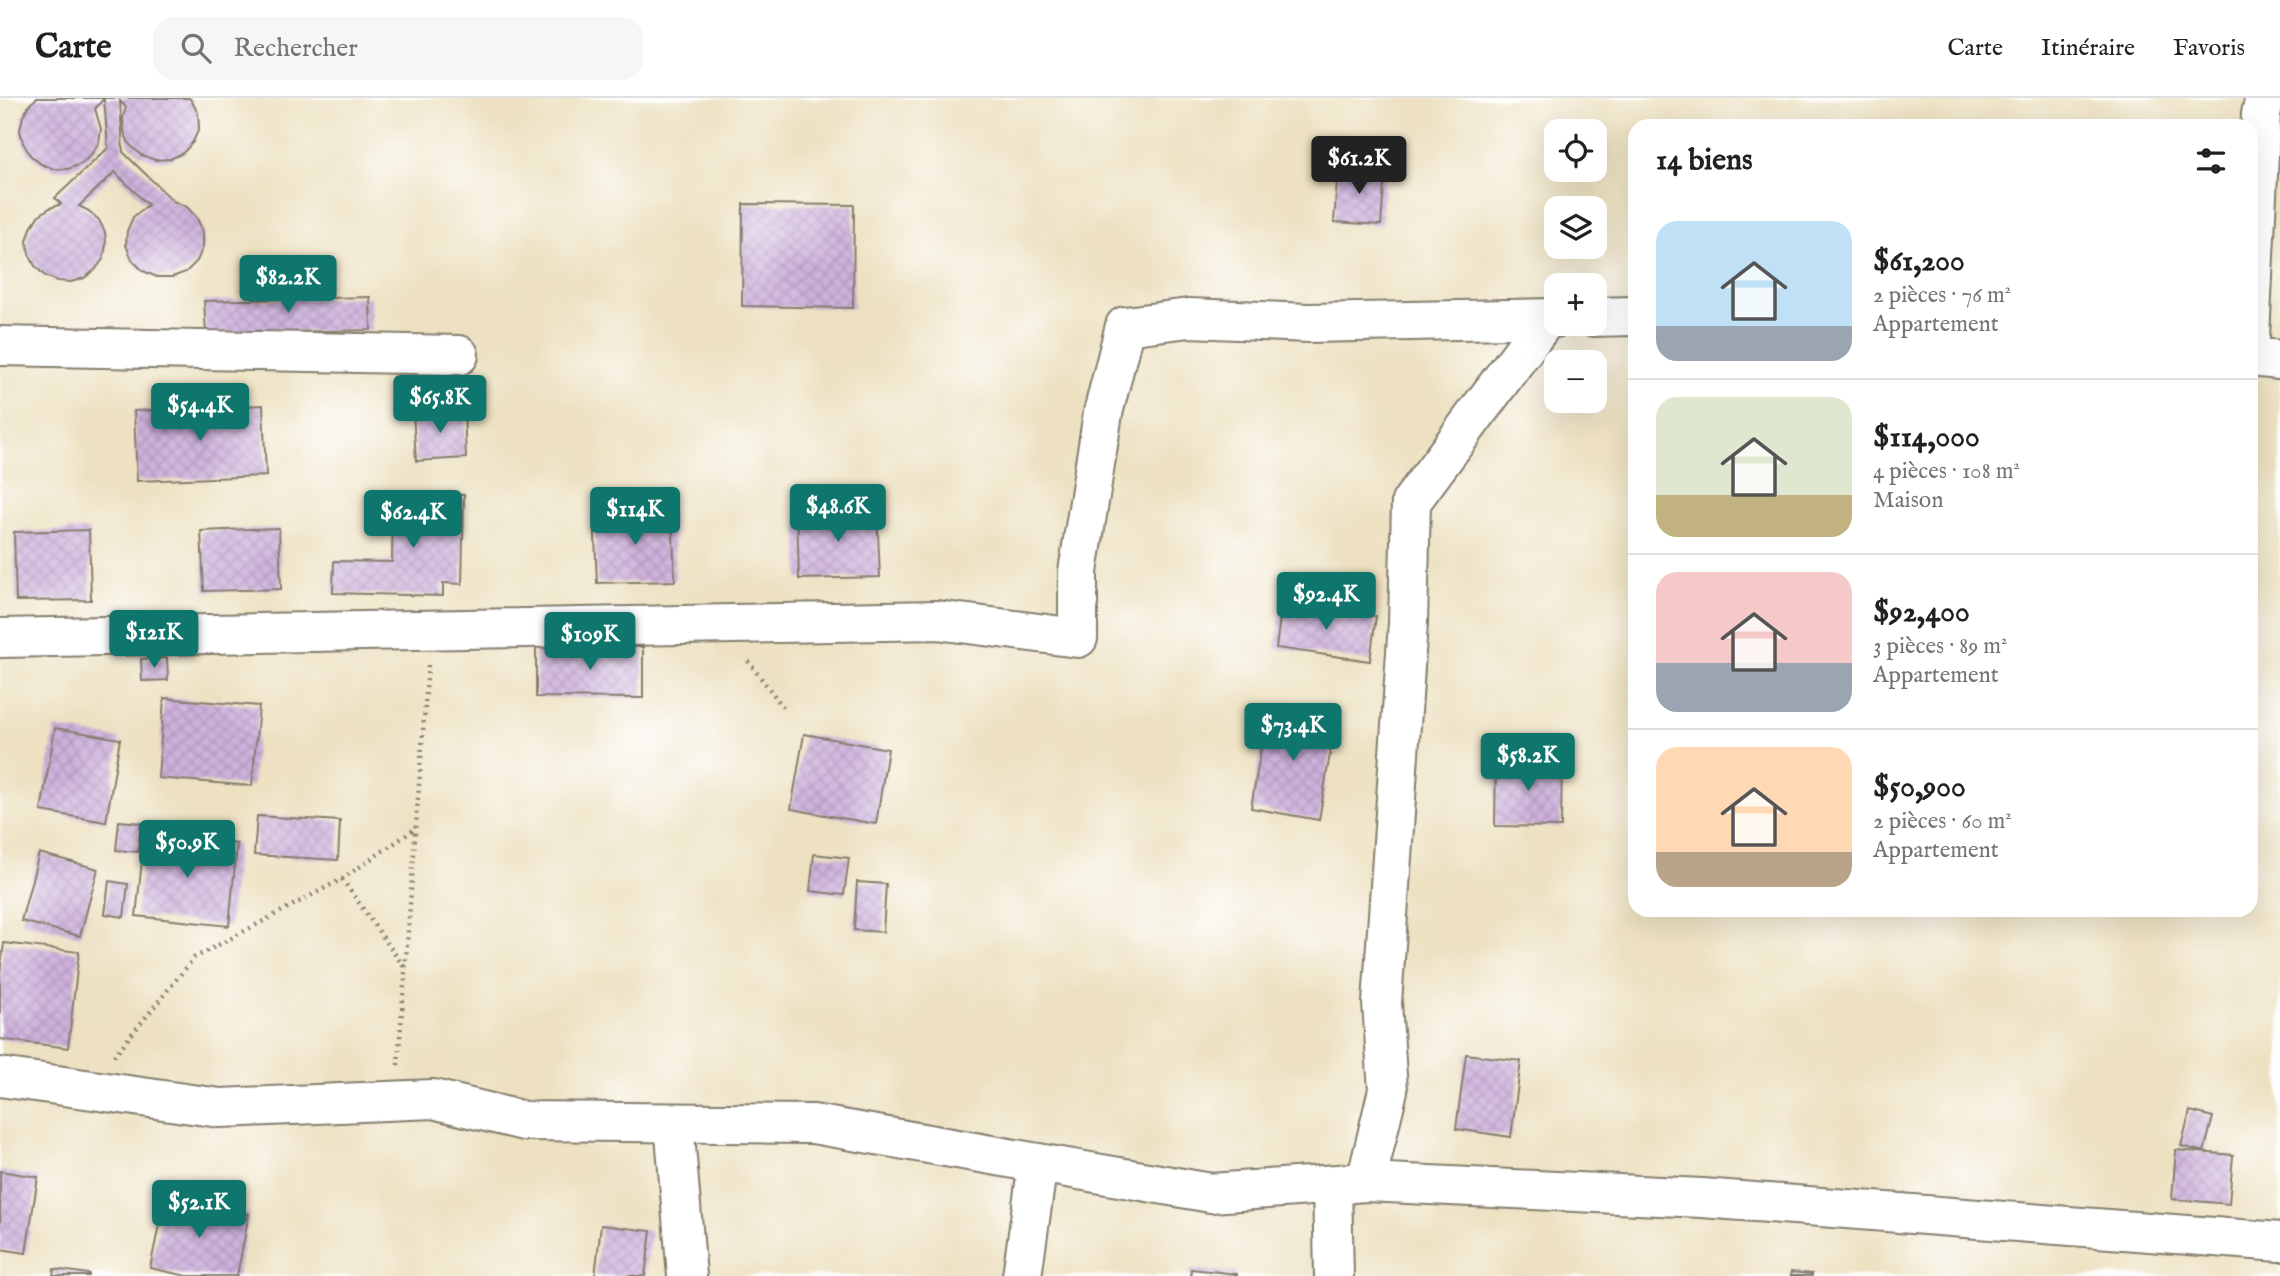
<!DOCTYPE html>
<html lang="fr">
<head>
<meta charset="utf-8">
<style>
  body { margin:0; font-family:"IM FELL English",serif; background:#f6f6f6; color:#202124; height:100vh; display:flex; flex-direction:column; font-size:26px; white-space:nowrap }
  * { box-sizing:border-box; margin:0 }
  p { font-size:23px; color:#757577 }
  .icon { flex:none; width:38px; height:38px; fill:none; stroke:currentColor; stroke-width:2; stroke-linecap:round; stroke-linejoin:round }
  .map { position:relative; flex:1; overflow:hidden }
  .details { position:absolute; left:1628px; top:21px; width:630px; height:798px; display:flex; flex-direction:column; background:#fff; border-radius:21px; box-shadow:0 7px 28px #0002 }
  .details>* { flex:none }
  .buttons { position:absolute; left:1544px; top:21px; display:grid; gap:14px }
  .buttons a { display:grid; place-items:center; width:63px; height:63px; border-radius:14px; background:#fff; box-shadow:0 7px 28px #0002; font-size:35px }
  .price { position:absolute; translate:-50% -60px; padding:0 16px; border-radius:7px; background:#0f766e; color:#fff; font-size:23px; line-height:46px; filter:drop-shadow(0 2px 4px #0008) }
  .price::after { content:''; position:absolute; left:50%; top:42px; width:21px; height:16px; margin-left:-10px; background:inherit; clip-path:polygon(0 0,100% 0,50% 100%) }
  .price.selected { background:#222; color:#fff }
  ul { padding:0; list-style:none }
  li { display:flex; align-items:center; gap:21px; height:175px; padding:0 28px }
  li+li { border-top:2px solid #e0e0e0 }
  li span { display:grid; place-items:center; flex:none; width:196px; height:140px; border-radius:21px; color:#555 }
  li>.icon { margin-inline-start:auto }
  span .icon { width:84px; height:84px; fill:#fffc; stroke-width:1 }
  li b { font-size:30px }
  h2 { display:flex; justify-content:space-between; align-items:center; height:84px; padding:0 28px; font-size:30px }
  header { display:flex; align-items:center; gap:42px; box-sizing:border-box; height:98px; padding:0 35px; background:#fff; border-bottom:2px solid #e0e0e0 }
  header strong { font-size:33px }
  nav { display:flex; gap:38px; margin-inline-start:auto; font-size:24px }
  .search { width:490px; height:63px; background:#f6f6f6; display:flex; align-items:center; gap:18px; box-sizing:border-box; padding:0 24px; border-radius:21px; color:#757577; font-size:26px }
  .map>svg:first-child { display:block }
  .building { fill:url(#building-cross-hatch) }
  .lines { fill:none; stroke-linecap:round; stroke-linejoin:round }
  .minor-casing { stroke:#847e6e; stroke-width:42 }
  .path { stroke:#847e6e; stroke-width:4.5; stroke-dasharray:2 5; stroke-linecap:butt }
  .minor { stroke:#fff; stroke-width:38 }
</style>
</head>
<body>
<header>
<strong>Carte</strong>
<div class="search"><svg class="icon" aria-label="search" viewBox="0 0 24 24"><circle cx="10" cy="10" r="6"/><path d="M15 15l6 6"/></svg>Rechercher</div>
<nav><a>Carte</a><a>Itinéraire</a><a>Favoris</a></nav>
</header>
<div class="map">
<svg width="2280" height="1178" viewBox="0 0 2280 1178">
  <defs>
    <pattern id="building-cross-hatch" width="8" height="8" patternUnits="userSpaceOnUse" patternTransform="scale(1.75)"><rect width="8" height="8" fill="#ceb1dc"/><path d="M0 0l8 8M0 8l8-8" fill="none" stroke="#b098bc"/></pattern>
  </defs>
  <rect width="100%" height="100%" fill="#fff"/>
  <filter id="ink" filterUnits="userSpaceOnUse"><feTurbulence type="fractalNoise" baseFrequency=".0143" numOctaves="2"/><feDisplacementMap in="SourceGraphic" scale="14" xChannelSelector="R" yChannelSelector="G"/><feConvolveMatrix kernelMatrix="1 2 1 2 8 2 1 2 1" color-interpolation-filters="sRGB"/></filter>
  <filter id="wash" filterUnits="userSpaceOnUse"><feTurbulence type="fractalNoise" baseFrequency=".00686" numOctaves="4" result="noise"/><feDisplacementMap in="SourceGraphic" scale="28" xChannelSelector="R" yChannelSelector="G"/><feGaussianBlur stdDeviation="1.57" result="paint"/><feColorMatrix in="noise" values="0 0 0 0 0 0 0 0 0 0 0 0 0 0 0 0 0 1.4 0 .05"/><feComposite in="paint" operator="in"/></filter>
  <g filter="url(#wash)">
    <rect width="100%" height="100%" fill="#ede1c1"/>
    <g id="blocks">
      <g class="building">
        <path d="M 37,0 L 189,0 L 191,2 L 198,15 L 199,30 L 193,44 L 183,55 L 170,61 L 155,62 L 141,57 L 130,47 L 124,34 L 123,19 L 126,9 L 120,3 L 123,54 L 173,103 L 187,109 L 197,120 L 203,134 L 203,149 L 197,163 L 186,174 L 172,179 L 157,179 L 143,173 L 132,162 L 126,147 L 127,133 L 133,119 L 148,107 L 115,74 L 79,108 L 89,113 L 99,122 L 105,134 L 106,147 L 103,161 L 95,172 L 84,180 L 71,184 L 58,183 L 45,178 L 35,168 L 29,156 L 27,143 L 31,130 L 38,118 L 50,110 L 61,106 L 55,100 L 108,50 L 104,0 L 95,11 L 101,31 L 99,45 L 91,57 L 81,66 L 68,71 L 54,71 L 41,66 L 30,57 L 23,45 L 20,32 L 23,18 L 30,6 Z"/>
        <path d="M 1338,69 L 1385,73 L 1381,127 L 1334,124 Z"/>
        <path d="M 743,106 L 854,107 L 853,210 L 742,208 Z"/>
        <path d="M 370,199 L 371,232 L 206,236 L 204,203 Z"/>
        <path d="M 263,307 L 266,378 L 137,383 L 134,313 Z"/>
        <path d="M 464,312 L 466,360 L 416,363 L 413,314 Z"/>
        <path d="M 393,395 L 464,397 L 462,486 L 443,485 L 443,498 L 333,495 L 334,463 L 392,464 Z"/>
        <path d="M 877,412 L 880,479 L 799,481 L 797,413 Z"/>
        <path d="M 672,413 L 675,483 L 597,485 L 594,416 Z"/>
        <path d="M 279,430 L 281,491 L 204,493 L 201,433 Z"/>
        <path d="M 89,432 L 91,502 L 16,503 L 14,434 Z"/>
        <path d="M 1282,504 L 1376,518 L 1370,563 L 1276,550 Z"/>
        <path d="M 536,548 L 643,549 L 643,600 L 536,599 Z"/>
        <path d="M 167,560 L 168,582 L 142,583 L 141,561 Z"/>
        <path d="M 164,600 L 259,608 L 252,688 L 158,680 Z"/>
        <path d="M 1268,608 L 1336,620 L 1319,722 L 1251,710 Z"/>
        <path d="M 55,630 L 120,641 L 106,724 L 41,713 Z"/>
        <path d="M 804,636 L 888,651 L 876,726 L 791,711 Z"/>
        <path d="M 1496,661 L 1562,663 L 1561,729 L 1495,728 Z"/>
        <path d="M 257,718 L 340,723 L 338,762 L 254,757 Z"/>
        <path d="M 119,723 L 141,725 L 138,754 L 116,752 Z"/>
        <path d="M 145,735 L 237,746 L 229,828 L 136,818 Z"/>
        <path d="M 39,755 L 98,771 L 80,838 L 21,823 Z"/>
        <path d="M 814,756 L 849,760 L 844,797 L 810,793 Z"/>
        <path d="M 109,783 L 128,786 L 124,819 L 105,816 Z"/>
        <path d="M 857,784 L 886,786 L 883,834 L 854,832 Z"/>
        <path d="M 4,845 L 79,854 L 68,950 L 0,941 L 0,875 Z"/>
        <path d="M 1466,956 L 1521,963 L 1511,1039 L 1456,1031 Z"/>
        <path d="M 2190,1013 L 2213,1019 L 2204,1054 L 2181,1048 Z"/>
        <path d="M 2176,1052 L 2233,1057 L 2229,1106 L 2172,1101 Z"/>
        <path d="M 0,1073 L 38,1079 L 26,1155 L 0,1151 Z"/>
        <path d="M 165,1099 L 249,1116 L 237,1178 L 187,1178 L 150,1170 Z"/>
        <path d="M 601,1127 L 651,1133 L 645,1178 L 595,1178 Z"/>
        <path d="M 54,1171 L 89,1176 L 89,1178 L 53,1178 Z"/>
        <path d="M 1191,1171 L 1237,1176 L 1237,1178 L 1190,1178 Z"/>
        <path d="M 1791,1174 L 1812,1176 L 1812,1178 L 1791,1178 Z"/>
      </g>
    </g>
  </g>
  <g filter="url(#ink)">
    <use href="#blocks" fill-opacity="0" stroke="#847e6e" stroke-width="2"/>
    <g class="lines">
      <defs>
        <g id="minor">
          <path d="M 1594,219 L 1634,218"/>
          <path d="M 2250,239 L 2261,16 L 2265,0"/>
          <path d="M 0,248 L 459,257"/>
          <path d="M 2250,259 L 2280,262"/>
          <path d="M 0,540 L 937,522 L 1078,540 L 1078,474 L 1103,315 L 1125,228 L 1189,220 L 1309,225 L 1556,220"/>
          <path d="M 0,979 L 220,1010 L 433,1001 L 524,1023 L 813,1026 L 1211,1095 L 1366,1084 L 1702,1100 L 2280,1144"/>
          <path d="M 674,1025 L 687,1178"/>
          <path d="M 1366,1084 L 1388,992 L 1382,905 L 1408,525 L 1411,404 L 1547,220"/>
          <path d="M 1332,1087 L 1334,1178"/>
          <path d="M 1022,1178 L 1038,1065"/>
        </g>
      </defs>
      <use href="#minor" class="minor-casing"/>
      <g class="path">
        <path d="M 748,563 L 783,609"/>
        <path d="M 342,781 L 404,869"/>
        <path d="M 114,958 L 194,860 L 342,781 L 415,731"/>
        <path d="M 398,967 L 428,567"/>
      </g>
      <use href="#minor" class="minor"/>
    </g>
  </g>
</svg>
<div class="buttons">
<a><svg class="icon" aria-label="locate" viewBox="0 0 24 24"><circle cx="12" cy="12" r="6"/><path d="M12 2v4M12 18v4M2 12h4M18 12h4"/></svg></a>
<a><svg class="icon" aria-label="layers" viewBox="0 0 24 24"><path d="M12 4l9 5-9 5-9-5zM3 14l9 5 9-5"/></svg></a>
<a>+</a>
<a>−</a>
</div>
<b class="price selected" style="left:1359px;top:98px">$61.2K</b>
<b class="price" style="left:288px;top:217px">$82.2K</b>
<b class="price" style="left:440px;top:337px">$65.8K</b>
<b class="price" style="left:200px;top:345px">$54.4K</b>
<b class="price" style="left:838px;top:446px">$48.6K</b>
<b class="price" style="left:635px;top:449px">$114K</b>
<b class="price" style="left:413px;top:452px">$62.4K</b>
<b class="price" style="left:1326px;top:534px">$92.4K</b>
<b class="price" style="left:154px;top:572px">$121K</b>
<b class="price" style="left:590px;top:574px">$109K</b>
<b class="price" style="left:1293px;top:665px">$73.4K</b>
<b class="price" style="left:1528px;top:695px">$58.2K</b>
<b class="price" style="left:187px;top:782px">$50.9K</b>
<b class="price" style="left:199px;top:1142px">$52.1K</b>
<section class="details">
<h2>14 biens<svg class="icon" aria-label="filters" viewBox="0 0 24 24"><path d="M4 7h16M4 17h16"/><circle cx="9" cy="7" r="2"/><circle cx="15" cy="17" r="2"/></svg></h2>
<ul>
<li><span style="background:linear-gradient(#bfe0f5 75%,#9aa5b1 0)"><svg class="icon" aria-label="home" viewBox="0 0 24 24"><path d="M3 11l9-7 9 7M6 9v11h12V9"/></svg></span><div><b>$61,200</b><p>2 pièces · 76 m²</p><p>Appartement</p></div></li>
<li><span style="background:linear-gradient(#dfe7d0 70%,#c2b280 0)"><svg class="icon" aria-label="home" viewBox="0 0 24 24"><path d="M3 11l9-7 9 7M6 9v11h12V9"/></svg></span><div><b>$114,000</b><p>4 pièces · 108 m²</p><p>Maison</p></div></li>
<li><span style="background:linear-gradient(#f6c9c9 65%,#9aa5b1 0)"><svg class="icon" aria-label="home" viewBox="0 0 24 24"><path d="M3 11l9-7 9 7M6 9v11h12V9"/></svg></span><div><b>$92,400</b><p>3 pièces · 89 m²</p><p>Appartement</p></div></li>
<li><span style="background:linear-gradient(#ffd9b3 75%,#b9a48a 0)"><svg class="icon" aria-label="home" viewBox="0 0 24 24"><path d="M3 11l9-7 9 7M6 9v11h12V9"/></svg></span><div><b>$50,900</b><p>2 pièces · 60 m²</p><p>Appartement</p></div></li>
</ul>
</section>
</div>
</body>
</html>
